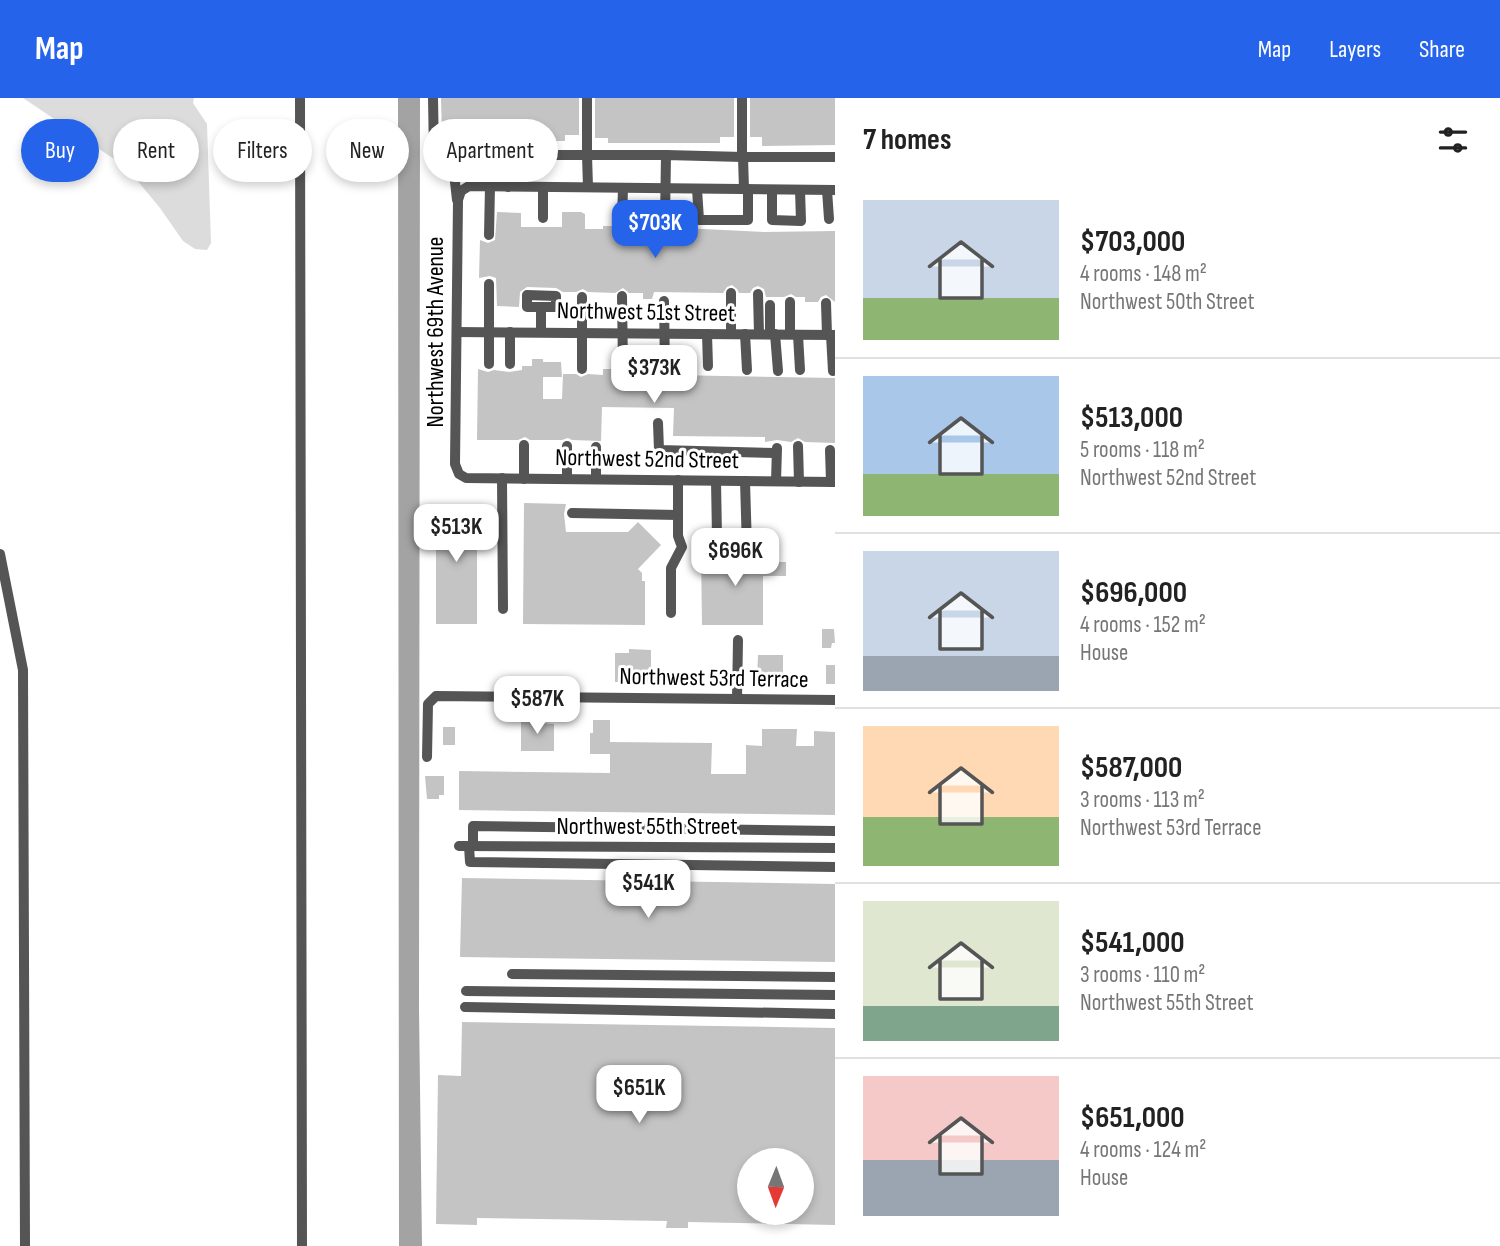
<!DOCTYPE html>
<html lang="en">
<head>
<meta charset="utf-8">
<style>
  body { margin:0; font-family:"Sofia Sans Condensed",sans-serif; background:#f6f6f6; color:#222; height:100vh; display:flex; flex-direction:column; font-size:26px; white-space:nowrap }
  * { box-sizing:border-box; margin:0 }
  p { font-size:23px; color:#767676 }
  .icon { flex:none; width:38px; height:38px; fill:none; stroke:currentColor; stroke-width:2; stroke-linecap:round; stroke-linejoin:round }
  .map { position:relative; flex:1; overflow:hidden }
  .details { display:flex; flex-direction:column; background:#fff; width:665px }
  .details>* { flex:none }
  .top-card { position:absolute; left:21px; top:21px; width:665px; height:63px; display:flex; gap:14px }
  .needle { width:46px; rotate:181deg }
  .buttons { position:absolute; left:737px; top:1050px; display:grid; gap:14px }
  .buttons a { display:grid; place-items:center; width:77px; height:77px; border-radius:50%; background:#fff; box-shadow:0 4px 10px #0003; font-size:35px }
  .price { position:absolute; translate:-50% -60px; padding:0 16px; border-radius:14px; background:#fff; color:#222; font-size:23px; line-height:46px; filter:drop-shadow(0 2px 4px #0008) }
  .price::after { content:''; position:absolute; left:50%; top:42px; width:21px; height:16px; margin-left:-10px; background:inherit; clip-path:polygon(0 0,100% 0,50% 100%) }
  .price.on { background:#2563eb; color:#fff }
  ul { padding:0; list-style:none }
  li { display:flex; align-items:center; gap:21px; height:175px; padding:0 28px }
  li+li { border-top:2px solid #e0e0e0 }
  li span { display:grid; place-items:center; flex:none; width:196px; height:140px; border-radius:0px; color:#555 }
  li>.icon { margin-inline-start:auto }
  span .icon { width:84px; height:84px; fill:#fffc; stroke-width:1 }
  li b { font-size:30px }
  h2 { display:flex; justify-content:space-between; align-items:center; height:84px; padding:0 28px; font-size:30px }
  .tag { padding:0 24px; border-radius:32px; background:#fff; box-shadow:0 4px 10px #0003; font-size:24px; line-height:63px }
  .tag.on { background:#2563eb; color:#fff }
  header { display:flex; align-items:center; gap:42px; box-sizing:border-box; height:98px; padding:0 35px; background:#2563eb; color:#fff }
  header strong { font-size:33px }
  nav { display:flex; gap:38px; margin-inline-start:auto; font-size:24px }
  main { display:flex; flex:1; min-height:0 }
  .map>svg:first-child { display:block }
  .green { fill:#dcdcdc }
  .water { fill:#a3a3a3 }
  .building { fill:#c4c4c4; fill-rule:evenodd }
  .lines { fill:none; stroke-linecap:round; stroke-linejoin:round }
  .minor { stroke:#555; stroke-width:10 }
  .labels { text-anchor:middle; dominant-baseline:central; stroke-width:6; stroke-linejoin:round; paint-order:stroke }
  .street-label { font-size:24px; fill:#000; stroke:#fff }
</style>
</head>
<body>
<header>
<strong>Map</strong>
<nav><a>Map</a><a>Layers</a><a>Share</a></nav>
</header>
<main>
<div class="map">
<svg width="835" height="1148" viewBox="0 0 835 1148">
  <rect width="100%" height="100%" fill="#fff"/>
  <path class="green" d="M 23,0 L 194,0 L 193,5 L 207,26 L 211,145 L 207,152 L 195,151 L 183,143 L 160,110 L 126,69 Z"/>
  <path class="water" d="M 398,0 L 420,0 L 419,910 L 422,1148 L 399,1148 Z"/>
  <g class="building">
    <path d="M 441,0 L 579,0 L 579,37 L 565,37 L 565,43 L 453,44 L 453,38 L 442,38 Z"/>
    <path d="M 595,0 L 734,0 L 734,39 L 720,39 L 720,45 L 608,45 L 608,40 L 595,40 Z"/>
    <path d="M 750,0 L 835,0 L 835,47 L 762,48 L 762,39 L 750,39 Z"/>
    <path d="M 630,110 L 641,111 L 641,126 L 658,126 L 664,130 L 672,126 L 684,126 L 683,130 L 764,134 L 835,133 L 835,204 L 826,197 L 821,199 L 818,204 L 805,204 L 805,199 L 796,199 L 791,196 L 784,199 L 766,199 L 764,191 L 758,188 L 753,190 L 750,195 L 739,195 L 737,191 L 732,187 L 727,189 L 723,195 L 654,194 L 652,201 L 643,201 L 643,195 L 629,195 L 623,190 L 615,195 L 588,194 L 583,191 L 576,194 L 563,194 L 556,190 L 527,189 L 520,194 L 519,209 L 497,208 L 496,180 L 490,178 L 479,180 L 480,142 L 488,145 L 495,142 L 497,114 L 521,115 L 521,129 L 562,129 L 562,114 L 581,114 L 585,116 L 585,131 L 603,131 L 603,128 L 616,128 L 622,131 L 630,128 Z"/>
    <path d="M 532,261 L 543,261 L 543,264 L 561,264 L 562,279 L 543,279 L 543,301 L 562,301 L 563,276 L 576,276 L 581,279 L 588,276 L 603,277 L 603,271 L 616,271 L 622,277 L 630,272 L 643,272 L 643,277 L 658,277 L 664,281 L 671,277 L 835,280 L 835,345 L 805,344 L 798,340 L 791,344 L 777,342 L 765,344 L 765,339 L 673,338 L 674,310 L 602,309 L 601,343 L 572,342 L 568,340 L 562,342 L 530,342 L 525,339 L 518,342 L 477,342 L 478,271 L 488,274 L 494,272 L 509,274 L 522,272 L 522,268 L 532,268 Z"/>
    <path d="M 524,405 L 566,406 L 564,416 L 566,434 L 628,434 L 638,424 L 661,447 L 638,471 L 642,475 L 642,483 L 645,483 L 645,527 L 523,526 Z"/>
    <rect x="436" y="406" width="41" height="120"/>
    <path d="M 726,450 L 739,450 L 740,456 L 747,458 L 763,456 L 763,464 L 786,464 L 786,478 L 763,478 L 763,527 L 702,527 L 701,457 L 726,457 Z"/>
    <path d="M 822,531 L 834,531 L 835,545 L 832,545 L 831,550 L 822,550 Z"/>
    <path d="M 629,551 L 651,552 L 651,585 L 615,584 L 615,555 L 629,555 Z"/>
    <path d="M 758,557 L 783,557 L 783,582 L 757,581 Z"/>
    <rect x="826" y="567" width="9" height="19"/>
    <path d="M 521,621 L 537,621 L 537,625 L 554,626 L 554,653 L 521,653 Z"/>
    <path d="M 593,622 L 610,622 L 610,644 L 712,645 L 711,676 L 746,676 L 746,647 L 762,648 L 762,631 L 797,631 L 796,648 L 814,648 L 814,633 L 835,634 L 835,717 L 459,712 L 459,673 L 610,675 L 610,656 L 590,656 L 590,635 L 593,635 Z"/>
    <rect x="443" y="629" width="12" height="18"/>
    <path d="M 425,678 L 444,678 L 444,697 L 439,697 L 439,701 L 427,701 Z"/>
    <path d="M 462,780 L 835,786 L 835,864 L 460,859 Z"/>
    <path d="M 462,924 L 835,930 L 835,1127 L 688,1124 L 688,1130 L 666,1130 L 667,1123 L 477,1120 L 477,1127 L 436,1126 L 438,977 L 461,978 ZM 749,1062 L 802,1062 L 802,1115 L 749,1115 Z"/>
  </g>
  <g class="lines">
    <g class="minor">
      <path d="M 300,0 L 302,1148"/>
      <path d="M 433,0 L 434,56 L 452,57"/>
      <path d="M 742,0 L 742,59"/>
      <path d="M 508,89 L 510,57 L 587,57 L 587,0"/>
      <path d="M 543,89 L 543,120"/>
      <path d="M 588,89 L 587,57 L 666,57"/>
      <path d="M 697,91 L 699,122 L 748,122 L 748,91"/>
      <path d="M 744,91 L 743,59 L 835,59"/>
      <path d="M 772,92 L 772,122 L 801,123 L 800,92"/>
      <path d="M 827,92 L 829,121"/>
      <path d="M 835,92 L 469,88 L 461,93 L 458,102 L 455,366 L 459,376 L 466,380 L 835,384"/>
      <path d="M 457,102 L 452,57 L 510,57"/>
      <path d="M 665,122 L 666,57 L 743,59"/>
      <path d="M 622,123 L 623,90"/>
      <path d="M 489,137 L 490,88"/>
      <path d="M 489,186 L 489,266"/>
      <path d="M 758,196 L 759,236"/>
      <path d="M 622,198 L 623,269"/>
      <path d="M 664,203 L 665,273"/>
      <path d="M 826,205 L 827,237"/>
      <path d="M 541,209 L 527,209 L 527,197 L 556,198 L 556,209 L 541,209 L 541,234"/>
      <path d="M 457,234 L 835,237"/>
      <path d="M 510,234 L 510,266"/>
      <path d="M 707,236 L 708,268"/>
      <path d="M 731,236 L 731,195"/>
      <path d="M 745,236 L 747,272"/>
      <path d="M 770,236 L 770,207"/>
      <path d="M 775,236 L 778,273"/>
      <path d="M 790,236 L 790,204"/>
      <path d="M 798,237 L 800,272"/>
      <path d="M 831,237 L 833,273"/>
      <path d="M 582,271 L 582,199"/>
      <path d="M 658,325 L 659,352 L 776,355"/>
      <path d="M 524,347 L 524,381"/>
      <path d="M 567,348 L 567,381"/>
      <path d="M 798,348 L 799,384"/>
      <path d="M 596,349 L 596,381"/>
      <path d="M 830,352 L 831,384"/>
      <path d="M 502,380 L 503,511"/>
      <path d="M 716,383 L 717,439"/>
      <path d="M 745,383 L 747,450"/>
      <path d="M 776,383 L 777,350"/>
      <path d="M 572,415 L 678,417"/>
      <path d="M 0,456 L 23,572 L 25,1148"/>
      <path d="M 671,515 L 671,470 L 682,449 L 678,438 L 678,382"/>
      <path d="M 737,601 L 738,542"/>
      <path d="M 427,659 L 428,606 L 436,598 L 835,602"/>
      <path d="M 459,748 L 835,750"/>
      <path d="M 469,748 L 470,764 L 835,769"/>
      <path d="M 473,748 L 473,728 L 835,733"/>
      <path d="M 512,876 L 835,879"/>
      <path d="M 466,893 L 835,897"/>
      <path d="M 465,909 L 835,916"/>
    </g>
  </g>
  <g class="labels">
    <g class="street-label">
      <text transform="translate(646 214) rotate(1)">Northwest 51st Street</text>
      <text transform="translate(435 234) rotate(-90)">Northwest 69th Avenue</text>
      <text transform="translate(647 361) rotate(1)">Northwest 52nd Street</text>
      <text transform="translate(714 580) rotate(1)">Northwest 53rd Terrace</text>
      <text x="647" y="728">Northwest 55th Street</text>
    </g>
  </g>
</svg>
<div class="buttons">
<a><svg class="needle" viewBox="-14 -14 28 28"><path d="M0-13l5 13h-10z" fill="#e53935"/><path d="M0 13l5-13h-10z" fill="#767676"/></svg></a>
</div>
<b class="price on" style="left:655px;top:162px">$703K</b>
<b class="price" style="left:654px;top:307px">$373K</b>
<b class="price" style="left:456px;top:466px">$513K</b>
<b class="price" style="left:735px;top:490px">$696K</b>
<b class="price" style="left:537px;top:638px">$587K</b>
<b class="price" style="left:648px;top:822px">$541K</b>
<b class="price" style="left:639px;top:1027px">$651K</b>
<div class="top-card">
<a class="tag on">Buy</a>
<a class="tag">Rent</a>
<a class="tag">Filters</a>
<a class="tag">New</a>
<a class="tag">Apartment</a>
</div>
</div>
<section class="details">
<h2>7 homes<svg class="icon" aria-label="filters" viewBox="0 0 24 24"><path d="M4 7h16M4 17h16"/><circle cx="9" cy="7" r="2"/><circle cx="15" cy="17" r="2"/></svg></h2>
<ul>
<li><span style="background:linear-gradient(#c9d6e8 70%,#8fb573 0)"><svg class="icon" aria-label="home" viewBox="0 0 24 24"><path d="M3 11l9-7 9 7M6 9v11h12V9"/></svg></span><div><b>$703,000</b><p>4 rooms · 148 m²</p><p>Northwest 50th Street</p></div></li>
<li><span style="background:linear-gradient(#a9c7e8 70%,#8fb573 0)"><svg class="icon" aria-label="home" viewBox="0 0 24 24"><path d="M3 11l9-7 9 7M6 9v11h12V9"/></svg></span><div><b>$513,000</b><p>5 rooms · 118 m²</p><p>Northwest 52nd Street</p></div></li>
<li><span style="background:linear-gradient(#c9d6e8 75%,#9aa5b1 0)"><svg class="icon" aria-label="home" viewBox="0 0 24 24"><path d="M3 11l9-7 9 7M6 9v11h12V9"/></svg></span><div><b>$696,000</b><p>4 rooms · 152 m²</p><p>House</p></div></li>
<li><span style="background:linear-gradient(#ffd9b3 65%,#8fb573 0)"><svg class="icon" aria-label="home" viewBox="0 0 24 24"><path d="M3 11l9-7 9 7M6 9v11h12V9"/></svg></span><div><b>$587,000</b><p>3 rooms · 113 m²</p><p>Northwest 53rd Terrace</p></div></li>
<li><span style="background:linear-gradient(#dfe7d0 75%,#7fa58c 0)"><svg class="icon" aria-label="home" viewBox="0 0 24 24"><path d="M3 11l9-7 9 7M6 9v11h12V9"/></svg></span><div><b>$541,000</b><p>3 rooms · 110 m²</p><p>Northwest 55th Street</p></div></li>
<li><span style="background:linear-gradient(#f6c9c9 60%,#9aa5b1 0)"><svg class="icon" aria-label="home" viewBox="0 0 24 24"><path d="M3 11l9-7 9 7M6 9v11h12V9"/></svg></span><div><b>$651,000</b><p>4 rooms · 124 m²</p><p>House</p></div></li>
</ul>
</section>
</main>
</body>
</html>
